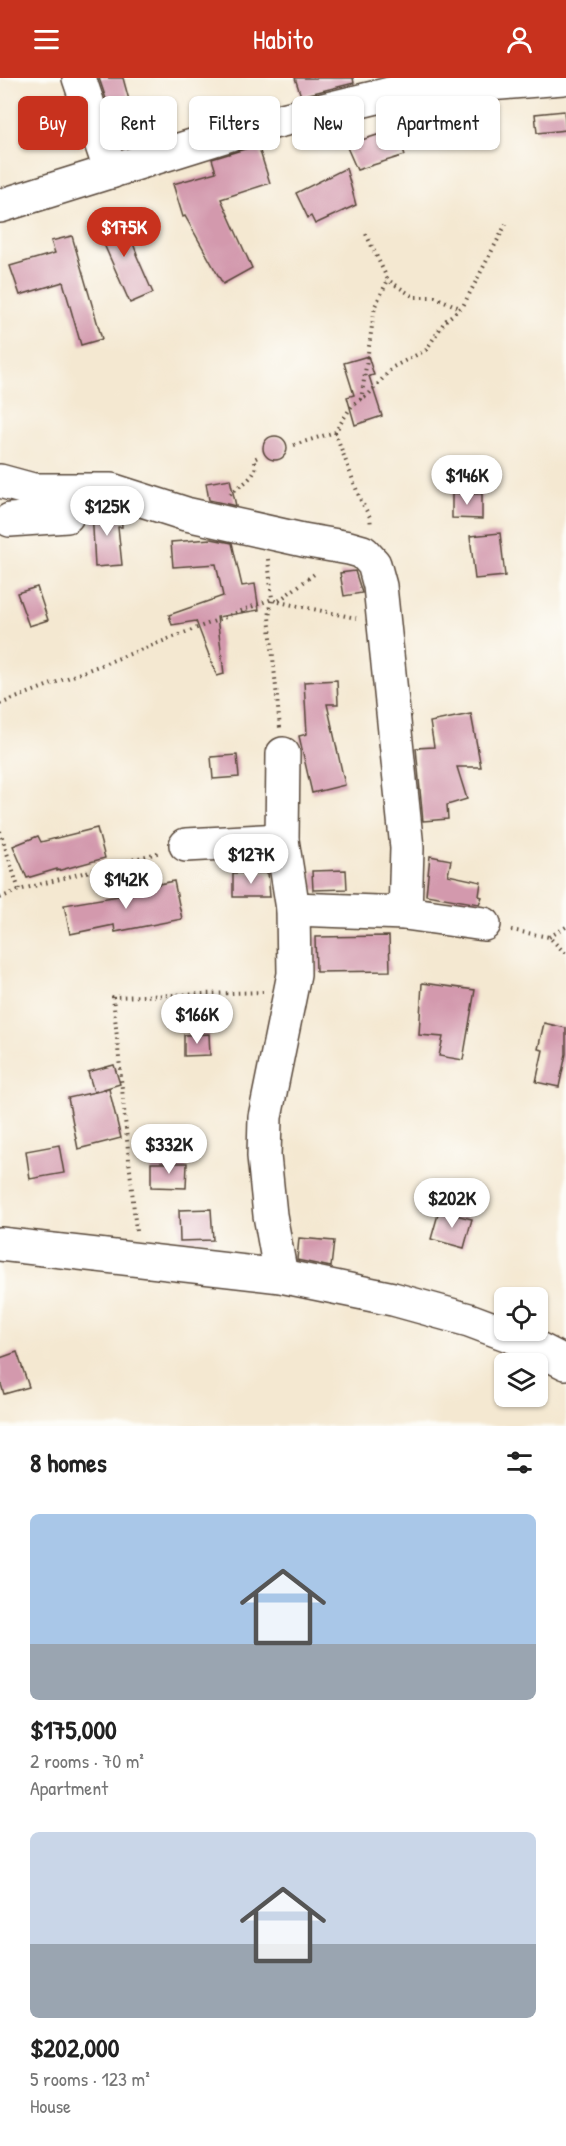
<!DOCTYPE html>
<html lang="en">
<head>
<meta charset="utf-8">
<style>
  body { margin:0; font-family:"Patrick Hand",sans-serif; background:#f2f2f2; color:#222; height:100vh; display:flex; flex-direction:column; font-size:22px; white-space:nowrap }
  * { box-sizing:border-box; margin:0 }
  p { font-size:20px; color:#767676 }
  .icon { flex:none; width:33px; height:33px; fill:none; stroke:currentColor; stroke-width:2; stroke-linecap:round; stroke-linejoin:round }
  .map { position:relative; height:1348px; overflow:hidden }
  .drawer { display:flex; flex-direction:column; background:#fff; flex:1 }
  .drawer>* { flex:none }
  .banner { position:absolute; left:18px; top:18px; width:531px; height:54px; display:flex; gap:12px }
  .tools { position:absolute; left:494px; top:1209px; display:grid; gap:12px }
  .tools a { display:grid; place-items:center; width:54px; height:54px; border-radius:9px; background:#fff; box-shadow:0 2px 4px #0004; font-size:30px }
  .price { position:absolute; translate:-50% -51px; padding:0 14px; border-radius:21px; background:#fff; color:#222; font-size:20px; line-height:39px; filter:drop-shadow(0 2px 3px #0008) }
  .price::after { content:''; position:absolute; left:50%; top:36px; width:18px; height:14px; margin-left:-9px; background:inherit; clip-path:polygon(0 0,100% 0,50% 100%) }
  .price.active { background:#c8321e; color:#fff }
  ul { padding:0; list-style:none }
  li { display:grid; align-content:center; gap:12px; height:318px; padding:0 30px }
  li span { display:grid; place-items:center; height:186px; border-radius:9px; color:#555 }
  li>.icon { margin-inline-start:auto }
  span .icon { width:108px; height:108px; fill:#fffc; stroke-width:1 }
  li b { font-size:26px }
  h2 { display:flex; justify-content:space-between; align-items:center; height:72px; padding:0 30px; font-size:26px }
  .tag { padding:0 21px; border-radius:9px; background:#fff; box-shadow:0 2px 4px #0004; font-size:21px; line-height:54px }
  .tag.active { background:#c8321e; color:#fff }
  header { display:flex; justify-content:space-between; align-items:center; height:78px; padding:0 30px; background:#c8321e; color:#fff; font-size:27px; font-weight:600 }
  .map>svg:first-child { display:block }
  .building { fill:#d399ad }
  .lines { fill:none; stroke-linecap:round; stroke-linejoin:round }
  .minor-casing { stroke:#574639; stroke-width:36 }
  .path { stroke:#574639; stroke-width:4; stroke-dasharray:1.5 4.5; stroke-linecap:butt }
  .minor { stroke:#fff; stroke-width:33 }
</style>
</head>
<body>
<header><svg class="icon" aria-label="menu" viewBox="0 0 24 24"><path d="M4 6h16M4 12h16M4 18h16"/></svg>Habito<svg class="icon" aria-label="person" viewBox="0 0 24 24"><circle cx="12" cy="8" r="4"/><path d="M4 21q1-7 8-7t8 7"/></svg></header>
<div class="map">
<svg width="566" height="1348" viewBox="0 0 566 1348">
  <rect width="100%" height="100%" fill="#fdfcf7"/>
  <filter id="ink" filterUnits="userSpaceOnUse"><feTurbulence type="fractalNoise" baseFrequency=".0167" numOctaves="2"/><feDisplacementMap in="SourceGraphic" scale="12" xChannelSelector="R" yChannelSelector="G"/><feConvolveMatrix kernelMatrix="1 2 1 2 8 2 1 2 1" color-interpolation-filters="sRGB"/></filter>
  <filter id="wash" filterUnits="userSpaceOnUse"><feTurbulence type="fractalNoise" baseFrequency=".008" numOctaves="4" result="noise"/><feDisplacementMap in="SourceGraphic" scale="24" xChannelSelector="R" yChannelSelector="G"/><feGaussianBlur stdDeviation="1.35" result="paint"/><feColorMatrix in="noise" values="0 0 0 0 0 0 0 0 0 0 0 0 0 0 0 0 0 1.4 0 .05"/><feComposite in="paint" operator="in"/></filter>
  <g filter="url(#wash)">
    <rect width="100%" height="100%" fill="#f4e8d1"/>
    <g id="blocks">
      <g class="building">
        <path d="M 99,0 L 123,0 L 129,22 L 144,60 L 122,68 Z"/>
        <path d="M 295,0 L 353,0 L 354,5 L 301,18 Z"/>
        <path d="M 564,33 L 566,52 L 537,55 L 535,36 Z"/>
        <path d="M 396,51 L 405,77 L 357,92 L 346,67 Z"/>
        <path d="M 258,67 L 270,105 L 221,121 L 252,190 L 223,206 L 185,138 L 183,139 L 173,106 L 216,94 L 212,81 Z"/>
        <path d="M 346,90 L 356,127 L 315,146 L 311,138 L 308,140 L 296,115 Z"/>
        <path d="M 122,136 L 137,176 L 136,176 L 153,215 L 130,225 L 95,146 Z"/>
        <path d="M 72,158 L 102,261 L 81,267 L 63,204 L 20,217 L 10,188 L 55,175 L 51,163 Z"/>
        <path d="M 368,278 L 374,297 L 369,298 L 382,338 L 355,347 L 347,319 L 354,317 L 344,285 Z"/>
        <circle cx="275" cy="370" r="12"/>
        <path d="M 230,401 L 236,428 L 209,422 L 206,405 Z"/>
        <path d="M 452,415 L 482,416 L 482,441 L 452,440 Z"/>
        <path d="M 92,431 L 108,431 L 121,435 L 122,449 L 118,449 L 122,487 L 95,489 Z"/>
        <path d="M 500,455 L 505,498 L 475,501 L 470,458 Z"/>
        <path d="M 211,461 L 232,465 L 242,508 L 255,506 L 259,532 L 217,539 L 224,596 L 217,598 L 196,543 L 172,547 L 169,537 L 223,518 L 216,486 L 173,489 L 171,464 Z"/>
        <path d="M 355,493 L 362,515 L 344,518 L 340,495 Z"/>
        <path d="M 37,509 L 48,542 L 29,548 L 17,515 Z"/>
        <path d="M 337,602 L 338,626 L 327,626 L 345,707 L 312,715 L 299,658 L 307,656 L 304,604 Z"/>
        <path d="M 471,636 L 481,689 L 457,689 L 467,721 L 447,727 L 448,741 L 423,743 L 416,670 L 434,669 L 430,644 Z"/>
        <path d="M 237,677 L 239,699 L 213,701 L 211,679 Z"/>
        <path d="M 97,750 L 105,780 L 57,793 L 57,791 L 27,800 L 13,768 L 38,758 L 41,764 Z"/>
        <path d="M 430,778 L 451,782 L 448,797 L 481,804 L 479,818 L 482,819 L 479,826 L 426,817 Z"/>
        <path d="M 346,792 L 347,811 L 313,812 L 312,793 Z"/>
        <path d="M 233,795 L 268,795 L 270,819 L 233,819 Z"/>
        <path d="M 174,803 L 182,841 L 115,854 L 114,847 L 70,856 L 64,827 L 131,816 L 130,812 Z"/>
        <path d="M 389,858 L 390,893 L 316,894 L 315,859 Z"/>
        <path d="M 422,905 L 475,912 L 463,982 L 439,978 L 443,959 L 419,957 Z"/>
        <path d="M 544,945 L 566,950 L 566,976 L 559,1009 L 536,1004 L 543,972 L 538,971 Z"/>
        <path d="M 209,956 L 210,977 L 184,978 L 184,957 Z"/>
        <path d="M 114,987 L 120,1006 L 94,1014 L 88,994 Z"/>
        <path d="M 109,1011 L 121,1060 L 78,1071 L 68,1020 Z"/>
        <path d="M 59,1067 L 64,1095 L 30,1101 L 26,1073 Z"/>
        <path d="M 151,1085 L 187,1085 L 186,1110 L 151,1109 Z"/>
        <path d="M 211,1131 L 213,1162 L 180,1163 L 179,1132 Z"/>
        <path d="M 439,1133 L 472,1141 L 464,1170 L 431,1161 Z"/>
        <path d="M 299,1160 L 334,1163 L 331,1189 L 297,1182 Z"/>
        <path d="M 17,1274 L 29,1309 L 4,1316 L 0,1303 L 0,1280 Z"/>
      </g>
    </g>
  </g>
  <g filter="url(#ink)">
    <use href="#blocks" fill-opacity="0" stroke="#574639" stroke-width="1.5"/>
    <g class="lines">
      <defs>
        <g id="minor">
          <path d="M 79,0 L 111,94"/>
          <path d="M 0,128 L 253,49 L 402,13 L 563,0"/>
          <path d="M 0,403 L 33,412 L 111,412 L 186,436 L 303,462 L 349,470 L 363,474 L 374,486 L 380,508 L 407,770 L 405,835"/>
          <path d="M 10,442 L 67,438"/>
          <path d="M 186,767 L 282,762"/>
          <path d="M 293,831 L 405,835 L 484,846"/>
          <path d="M 0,1166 L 281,1198 L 393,1221 L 469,1242 L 517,1260 L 566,1285"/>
          <path d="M 281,1198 L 270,1137 L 264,1078 L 265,1039 L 294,896 L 293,831 L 282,762 L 283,676"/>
        </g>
      </defs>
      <use href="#minor" class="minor-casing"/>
      <g class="path">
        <path d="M 366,156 L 388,202 L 414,219 L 435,219 L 460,230"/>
        <path d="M 361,322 L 375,228 L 388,202"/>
        <path d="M 335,354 L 360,421 L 370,439 L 371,448"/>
        <path d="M 294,367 L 335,354 L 353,326 L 368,317 L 393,289 L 426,272 L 445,243 L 463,228 L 506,146"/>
        <path d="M 230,416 C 241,406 261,398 254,381 L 260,378"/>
        <path d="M 268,481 L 272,521 L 269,539 L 280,650"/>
        <path d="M 279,524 L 356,540"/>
        <path d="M 0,626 L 272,521 L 277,524 L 317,494"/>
        <path d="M 0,753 L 19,812 L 161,774"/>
        <path d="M 0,820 L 19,812"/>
        <path d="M 511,852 L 549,859 L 566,876"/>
        <path d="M 549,859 L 566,849"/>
        <path d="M 136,1153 L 113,919 L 263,914"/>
      </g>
      <use href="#minor" class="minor"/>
    </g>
  </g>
</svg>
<div class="tools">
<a><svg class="icon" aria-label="locate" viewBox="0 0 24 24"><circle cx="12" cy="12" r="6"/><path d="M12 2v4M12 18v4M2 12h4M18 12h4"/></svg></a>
<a><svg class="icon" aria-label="layers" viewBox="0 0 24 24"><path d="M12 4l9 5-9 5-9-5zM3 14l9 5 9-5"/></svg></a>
</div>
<b class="price active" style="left:124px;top:180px">$175K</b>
<b class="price" style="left:467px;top:428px">$146K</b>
<b class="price" style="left:107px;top:459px">$125K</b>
<b class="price" style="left:251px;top:807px">$127K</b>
<b class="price" style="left:126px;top:832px">$142K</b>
<b class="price" style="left:197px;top:967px">$166K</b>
<b class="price" style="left:169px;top:1097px">$332K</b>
<b class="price" style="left:452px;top:1151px">$202K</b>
<div class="banner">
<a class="tag active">Buy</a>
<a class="tag">Rent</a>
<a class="tag">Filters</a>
<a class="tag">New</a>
<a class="tag">Apartment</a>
</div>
</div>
<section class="drawer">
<h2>8 homes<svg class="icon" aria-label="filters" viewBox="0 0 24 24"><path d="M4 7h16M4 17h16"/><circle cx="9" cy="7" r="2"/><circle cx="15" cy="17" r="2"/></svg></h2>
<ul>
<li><span style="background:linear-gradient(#a9c7e8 70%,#9aa5b1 0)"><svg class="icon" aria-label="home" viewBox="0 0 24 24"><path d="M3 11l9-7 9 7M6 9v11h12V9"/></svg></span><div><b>$175,000</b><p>2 rooms · 70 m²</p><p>Apartment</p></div></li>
<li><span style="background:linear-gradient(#c9d6e8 60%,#9aa5b1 0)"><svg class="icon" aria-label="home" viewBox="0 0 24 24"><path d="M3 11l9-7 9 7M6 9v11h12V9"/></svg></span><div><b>$202,000</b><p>5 rooms · 123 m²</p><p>House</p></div></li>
</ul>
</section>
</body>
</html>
